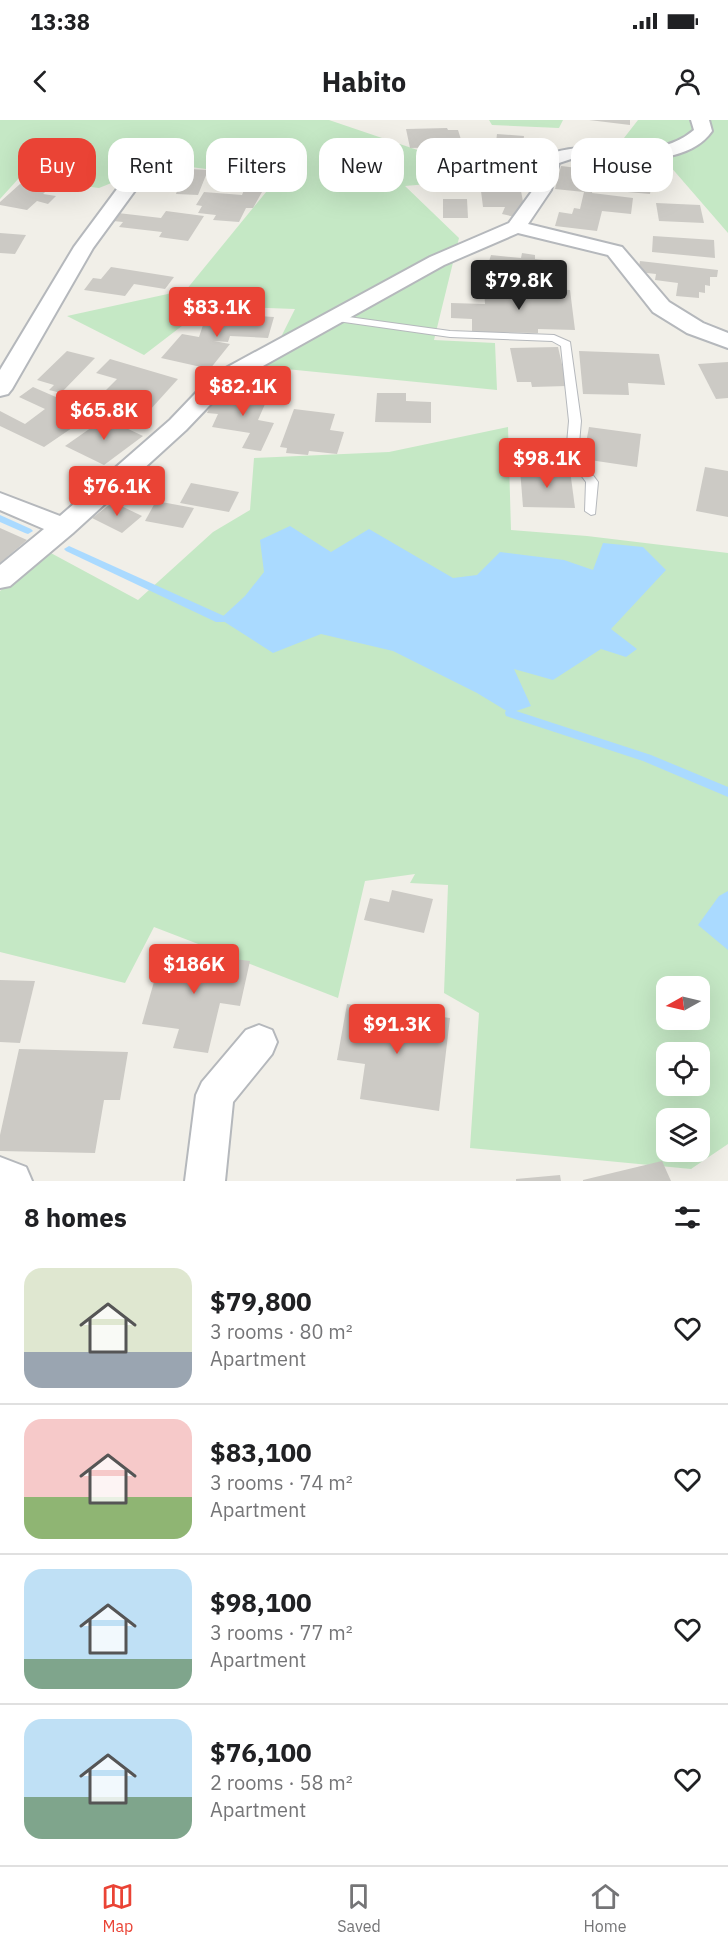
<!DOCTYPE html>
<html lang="en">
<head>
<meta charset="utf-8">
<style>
  body { margin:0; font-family:"IBM Plex Sans",sans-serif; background:#f6f6f6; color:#202124; height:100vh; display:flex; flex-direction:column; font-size:22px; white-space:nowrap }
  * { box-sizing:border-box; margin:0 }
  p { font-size:20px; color:#757577 }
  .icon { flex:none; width:33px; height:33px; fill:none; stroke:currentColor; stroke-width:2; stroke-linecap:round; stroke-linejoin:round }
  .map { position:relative; height:1061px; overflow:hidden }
  .drawer { display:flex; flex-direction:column; background:#fff; flex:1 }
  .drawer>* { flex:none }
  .guide { position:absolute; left:18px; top:18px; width:693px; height:54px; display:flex; gap:12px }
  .needle { width:39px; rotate:262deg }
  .controls { position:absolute; left:656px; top:856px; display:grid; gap:12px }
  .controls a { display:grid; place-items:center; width:54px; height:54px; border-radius:12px; background:#fff; box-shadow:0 6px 24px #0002; font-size:30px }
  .price { position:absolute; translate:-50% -51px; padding:0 14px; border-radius:6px; background:#ea4335; color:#fff; font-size:20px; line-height:39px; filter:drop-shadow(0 2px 3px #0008) }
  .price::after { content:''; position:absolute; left:50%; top:36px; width:18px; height:14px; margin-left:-9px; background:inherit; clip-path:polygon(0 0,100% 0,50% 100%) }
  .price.current { background:#222; color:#fff }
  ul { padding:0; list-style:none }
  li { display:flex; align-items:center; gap:18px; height:150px; padding:0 24px }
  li+li { border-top:2px solid #e0e0e0 }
  li span { display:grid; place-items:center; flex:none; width:168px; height:120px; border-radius:18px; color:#555 }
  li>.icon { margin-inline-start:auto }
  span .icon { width:72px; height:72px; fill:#fffc; stroke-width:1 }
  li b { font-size:26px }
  h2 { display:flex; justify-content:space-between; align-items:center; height:72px; padding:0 24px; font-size:26px }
  .tag { padding:0 21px; border-radius:18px; background:#fff; box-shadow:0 6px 24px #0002; font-size:21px; line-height:54px }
  .tag.current { background:#ea4335; color:#fff }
  .status { display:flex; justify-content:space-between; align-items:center; height:42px; padding:0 30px; background:#fff; direction:ltr }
  .status svg { height:16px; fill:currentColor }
  header { display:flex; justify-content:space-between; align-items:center; height:78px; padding:0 24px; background:#fff; font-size:27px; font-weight:700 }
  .menu { display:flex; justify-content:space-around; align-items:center; height:84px; border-top:2px solid #e0e0e0; background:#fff; font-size:16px; color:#757577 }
  .menu a { display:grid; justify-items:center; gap:3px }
  .menu .current { color:#ea4335 }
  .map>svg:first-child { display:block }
  .green { fill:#c5e8c5; fill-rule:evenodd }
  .water { fill:#aadaff }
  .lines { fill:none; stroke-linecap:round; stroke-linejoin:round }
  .stream { fill:#aadaff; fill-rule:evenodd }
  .building { fill:#cccac5 }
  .lane-casing { stroke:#b5b8bc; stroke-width:2 }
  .street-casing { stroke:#b5b8bc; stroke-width:4 }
  .lane { fill:#fff; fill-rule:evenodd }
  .street { fill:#fff; fill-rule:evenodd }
</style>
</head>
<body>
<div class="status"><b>13:38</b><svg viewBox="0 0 49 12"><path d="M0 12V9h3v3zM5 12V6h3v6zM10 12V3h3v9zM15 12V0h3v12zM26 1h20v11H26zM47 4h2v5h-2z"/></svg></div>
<header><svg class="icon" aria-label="back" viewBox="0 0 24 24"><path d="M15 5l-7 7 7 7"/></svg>Habito<svg class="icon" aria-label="person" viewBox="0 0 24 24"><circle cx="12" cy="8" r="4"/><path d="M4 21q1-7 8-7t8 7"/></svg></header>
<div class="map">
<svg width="728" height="1061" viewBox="0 0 728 1061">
  <rect width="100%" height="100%" fill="#f1efe8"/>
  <g class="green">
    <path d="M 0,0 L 329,0 L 444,39 L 451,62 L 405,66 L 459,118 L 434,220 L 495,223 L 497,270 L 266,247 L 295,189 L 208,186 L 144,235 L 67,196 L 186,170 L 271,66 L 221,51 L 161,43 L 99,68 L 19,58 L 0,79 Z"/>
    <path d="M 489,0 L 563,0 L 559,8 L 492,5 Z"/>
    <path d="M 638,0 L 728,0 L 728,113 L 663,38 L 624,18 Z"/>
    <path d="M 508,307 L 511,410 L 587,416 L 728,433 L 728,1024 L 691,1049 L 470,1028 L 479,893 L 444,873 L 448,765 L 410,763 L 415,754 L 365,761 L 338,878 L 154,807 L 125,863 L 0,832 L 0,471 L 49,432 L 138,480 L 213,412 L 250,390 L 254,338 L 389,332 ZM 666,867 L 699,867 L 699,900 L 666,900 ZM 666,933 L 699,933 L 699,966 L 666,966 ZM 666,999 L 699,999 L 699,1032 L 666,1032 Z"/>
  </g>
  <g class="water">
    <path d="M 290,406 L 331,432 L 369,409 L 453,458 L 477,455 L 500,432 L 564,440 L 593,450 L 603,423 L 643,427 L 666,450 L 611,509 L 637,529 L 626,537 L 601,529 L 553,560 L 514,549 L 531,586 L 510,593 L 477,573 L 393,531 L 321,514 L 273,533 L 220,499 L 245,476 L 264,452 L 260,420 Z"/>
    <path d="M 728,771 L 728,830 L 698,805 L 719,776 Z"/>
  </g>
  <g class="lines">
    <g class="stream">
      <path d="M 0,395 L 31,409 L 33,411 L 28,414 L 25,413 L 0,402 Z"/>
      <path d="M 69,426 L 224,496 L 225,499 L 224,502 L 216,502 L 66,431 L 64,429 Z"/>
      <path d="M 510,589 L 651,635 L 728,667 L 728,677 L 643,641 L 506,596 L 505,593 L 506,590 Z"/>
    </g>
  </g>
  <g class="building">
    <path d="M 589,0 L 630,0 L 630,5 Z"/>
    <path d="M 447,8 L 448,10 L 458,10 L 463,26 L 476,25 L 481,37 L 450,39 L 446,27 L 410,28 L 406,9 Z"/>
    <path d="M 497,14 L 524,16 L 522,32 L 495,30 Z"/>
    <path d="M 490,37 L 511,37 L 512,44 L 522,44 L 523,53 L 530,53 L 531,63 L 462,62 L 459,49 L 476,50 L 476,40 L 491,40 Z"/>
    <path d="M 622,44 L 654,47 L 650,74 L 616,71 Z"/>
    <path d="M 561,46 L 594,50 L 594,53 L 616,55 L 613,71 L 593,69 L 592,73 L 633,78 L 631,94 L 602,91 L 597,111 L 555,106 L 559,92 L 572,94 L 574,88 L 580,89 L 584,72 L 555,69 Z"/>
    <path d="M 171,48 L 208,50 L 198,75 L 176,74 L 178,68 L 170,68 L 174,60 L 166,59 Z"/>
    <path d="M 20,64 L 48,69 L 43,74 L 56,76 L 48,84 L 37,81 L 27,90 L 0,85 L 0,82 Z"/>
    <path d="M 244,70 L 262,72 L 253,88 L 246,88 L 239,102 L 213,100 L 216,95 L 198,93 L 202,86 L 196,85 L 204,72 L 242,75 Z"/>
    <path d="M 481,71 L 521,71 L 524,87 L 519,87 L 515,97 L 502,94 L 505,87 L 483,87 Z"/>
    <path d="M 443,79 L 467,79 L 468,98 L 443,98 Z"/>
    <path d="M 656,83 L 700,85 L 704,103 L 659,101 Z"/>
    <path d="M 166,91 L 204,96 L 188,121 L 159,117 L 162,112 L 119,107 L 123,102 L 113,101 L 118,93 L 161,98 Z"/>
    <path d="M 0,113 L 26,115 L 15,134 L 0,133 Z"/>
    <path d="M 653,116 L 714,120 L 715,138 L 652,132 Z"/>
    <path d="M 522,133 L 535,135 L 535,139 L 562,142 L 559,156 L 540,154 L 539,160 L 485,154 L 491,135 L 521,138 Z"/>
    <path d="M 640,141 L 718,150 L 717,157 L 710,157 L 710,166 L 705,165 L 705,173 L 699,172 L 699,178 L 676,176 L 678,163 L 655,160 L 656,154 L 638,152 Z"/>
    <path d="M 111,147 L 174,157 L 165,169 L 134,164 L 125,176 L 84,170 L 93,158 L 101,159 Z"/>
    <path d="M 484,168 L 570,170 L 575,210 L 538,209 L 538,213 L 472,212 L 472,199 L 451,198 L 451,183 L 485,184 Z"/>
    <path d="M 207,193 L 274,197 L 268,218 L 230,216 L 228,222 L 214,221 L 230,224 L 210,249 L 161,238 L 182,214 L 199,217 Z"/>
    <path d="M 558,227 L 567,266 L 532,267 L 531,262 L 517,262 L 510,228 Z"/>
    <path d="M 67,231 L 95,238 L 61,273 L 49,270 L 54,265 L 37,260 Z"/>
    <path d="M 579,231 L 659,234 L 665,265 L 628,263 L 629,275 L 583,274 Z"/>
    <path d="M 110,239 L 178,259 L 149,291 L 137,288 L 123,302 L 94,293 L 44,327 L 0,306 L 0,291 L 25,304 L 45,289 L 19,277 L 33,267 L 65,281 L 68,278 L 82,286 L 97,270 L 104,272 L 117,259 L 96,253 Z"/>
    <path d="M 728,242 L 728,278 L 716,279 L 698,244 Z"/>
    <path d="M 231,270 L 269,275 L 258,300 L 274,303 L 261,331 L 242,328 L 250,313 L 212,307 L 218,294 L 207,293 L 215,276 L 228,278 Z"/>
    <path d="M 377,273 L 406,273 L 406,281 L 431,282 L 431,303 L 375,302 Z"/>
    <path d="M 294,289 L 335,294 L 330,310 L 344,312 L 337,334 L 309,331 L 308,335 L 286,333 L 287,328 L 280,327 Z"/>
    <path d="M 105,298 L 143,316 L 104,345 L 65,326 Z"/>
    <path d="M 589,307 L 641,314 L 637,347 L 583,339 Z"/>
    <path d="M 705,347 L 728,351 L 728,397 L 696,391 Z"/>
    <path d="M 520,349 L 570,350 L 575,388 L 523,387 Z"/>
    <path d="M 191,363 L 239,372 L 229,392 L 180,383 Z"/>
    <path d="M 156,381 L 194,388 L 183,408 L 145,401 Z"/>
    <path d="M 113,382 L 142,396 L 122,413 L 92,398 Z"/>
    <path d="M 0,408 L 27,420 L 0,443 Z"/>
    <path d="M 392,770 L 433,779 L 424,813 L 364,800 L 370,778 L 389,782 Z"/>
    <path d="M 163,830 L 250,841 L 240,886 L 220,883 L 208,933 L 173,928 L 179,909 L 142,904 Z"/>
    <path d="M 0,860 L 35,861 L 20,923 L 0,922 Z"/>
    <path d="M 347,884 L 450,898 L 439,991 L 360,979 L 365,944 L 337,940 Z"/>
    <path d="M 19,929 L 128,932 L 120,980 L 104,980 L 95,1033 L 0,1031 L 0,1015 Z"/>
    <path d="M 662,1041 L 671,1061 L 583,1061 L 583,1060 Z"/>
    <path d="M 560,1055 L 561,1061 L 516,1061 L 516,1059 Z"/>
  </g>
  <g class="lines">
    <defs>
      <path id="lane" d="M 334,195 L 450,211 L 554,215 L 570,222 L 581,301 L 578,335 L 598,362 L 595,394 L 591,395 L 585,391 L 586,362 L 566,335 L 569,301 L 561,226 L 552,221 L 450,217 L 330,200 L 330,196 Z"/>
      <g id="street">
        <path d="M 691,0 L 709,0 L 712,11 C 685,50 612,38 571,39 L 559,43 L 551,70 L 528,104 L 622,127 L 669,182 L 703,203 L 728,213 L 728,228 L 687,213 L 653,192 L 608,135 L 518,113 L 444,145 L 229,265 L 186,310 L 73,413 L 10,466 L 0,468 L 0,445 L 44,409 L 0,390 L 0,373 L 60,396 L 170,300 L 213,255 L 430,137 L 509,103 L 533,70 L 545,36 C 592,14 651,47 694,10 Z"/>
        <path d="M 130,59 L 137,61 L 139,65 L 93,128 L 12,269 L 8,274 L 0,276 L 0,250 L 74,127 L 123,61 Z"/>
        <path d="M 259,905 L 272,910 L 277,922 L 272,934 L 233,982 L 225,1061 L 185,1061 L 196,975 L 202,962 L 246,910 Z"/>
        <path d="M 0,1037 L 26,1047 L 32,1061 L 0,1061 Z"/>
      </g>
    </defs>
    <use href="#lane" class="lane-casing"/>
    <use href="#street" class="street-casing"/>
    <use href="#lane" class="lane"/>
    <use href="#street" class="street"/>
  </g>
</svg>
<div class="controls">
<a><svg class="needle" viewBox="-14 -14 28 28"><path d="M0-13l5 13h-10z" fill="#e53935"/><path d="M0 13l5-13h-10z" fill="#757577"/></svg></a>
<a><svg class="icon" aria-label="locate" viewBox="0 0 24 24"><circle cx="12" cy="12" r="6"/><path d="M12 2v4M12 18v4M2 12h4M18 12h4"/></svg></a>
<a><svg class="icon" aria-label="layers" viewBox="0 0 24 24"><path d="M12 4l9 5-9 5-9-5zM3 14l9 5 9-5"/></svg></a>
</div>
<b class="price current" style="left:519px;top:191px">$79.8K</b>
<b class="price" style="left:217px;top:218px">$83.1K</b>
<b class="price" style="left:243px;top:297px">$82.1K</b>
<b class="price" style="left:104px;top:321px">$65.8K</b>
<b class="price" style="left:547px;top:369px">$98.1K</b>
<b class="price" style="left:117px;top:397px">$76.1K</b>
<b class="price" style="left:194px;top:875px">$186K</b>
<b class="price" style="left:397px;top:935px">$91.3K</b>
<div class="guide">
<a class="tag current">Buy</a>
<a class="tag">Rent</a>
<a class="tag">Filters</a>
<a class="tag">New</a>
<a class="tag">Apartment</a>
<a class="tag">House</a>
</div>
</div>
<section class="drawer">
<h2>8 homes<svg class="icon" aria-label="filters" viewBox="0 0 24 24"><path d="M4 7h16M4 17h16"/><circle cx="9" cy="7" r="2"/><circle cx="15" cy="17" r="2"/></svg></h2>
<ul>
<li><span style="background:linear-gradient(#dfe7d0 70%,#9aa5b1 0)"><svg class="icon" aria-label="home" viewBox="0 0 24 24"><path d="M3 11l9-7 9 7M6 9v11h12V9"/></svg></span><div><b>$79,800</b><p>3 rooms · 80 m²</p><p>Apartment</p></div><svg class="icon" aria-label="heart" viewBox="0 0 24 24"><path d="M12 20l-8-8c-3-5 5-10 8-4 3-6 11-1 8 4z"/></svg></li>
<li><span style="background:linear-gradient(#f6c9c9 65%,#8fb573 0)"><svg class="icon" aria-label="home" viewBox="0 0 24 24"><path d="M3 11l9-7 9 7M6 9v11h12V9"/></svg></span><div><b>$83,100</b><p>3 rooms · 74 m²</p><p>Apartment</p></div><svg class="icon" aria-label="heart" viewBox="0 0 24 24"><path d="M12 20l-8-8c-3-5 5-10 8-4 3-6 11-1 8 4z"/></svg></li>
<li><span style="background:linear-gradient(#bfe0f5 75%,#7fa58c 0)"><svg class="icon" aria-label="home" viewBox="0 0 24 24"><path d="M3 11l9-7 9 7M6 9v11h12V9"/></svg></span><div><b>$98,100</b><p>3 rooms · 77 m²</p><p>Apartment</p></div><svg class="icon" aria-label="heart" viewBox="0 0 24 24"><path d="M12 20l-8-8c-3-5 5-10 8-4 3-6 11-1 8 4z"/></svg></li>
<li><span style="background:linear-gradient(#bfe0f5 65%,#7fa58c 0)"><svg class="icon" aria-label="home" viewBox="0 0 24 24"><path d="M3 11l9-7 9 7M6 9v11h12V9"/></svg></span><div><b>$76,100</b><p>2 rooms · 58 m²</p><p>Apartment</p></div><svg class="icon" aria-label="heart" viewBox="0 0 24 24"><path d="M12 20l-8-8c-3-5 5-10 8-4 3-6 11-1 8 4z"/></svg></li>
</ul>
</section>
<nav class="menu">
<a class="current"><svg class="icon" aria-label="map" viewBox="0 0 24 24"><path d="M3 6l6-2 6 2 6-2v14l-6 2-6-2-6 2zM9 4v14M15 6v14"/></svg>Map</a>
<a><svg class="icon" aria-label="saved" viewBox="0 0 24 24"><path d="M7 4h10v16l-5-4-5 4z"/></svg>Saved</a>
<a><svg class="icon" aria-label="home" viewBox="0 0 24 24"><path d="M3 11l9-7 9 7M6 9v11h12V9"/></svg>Home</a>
</nav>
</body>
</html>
